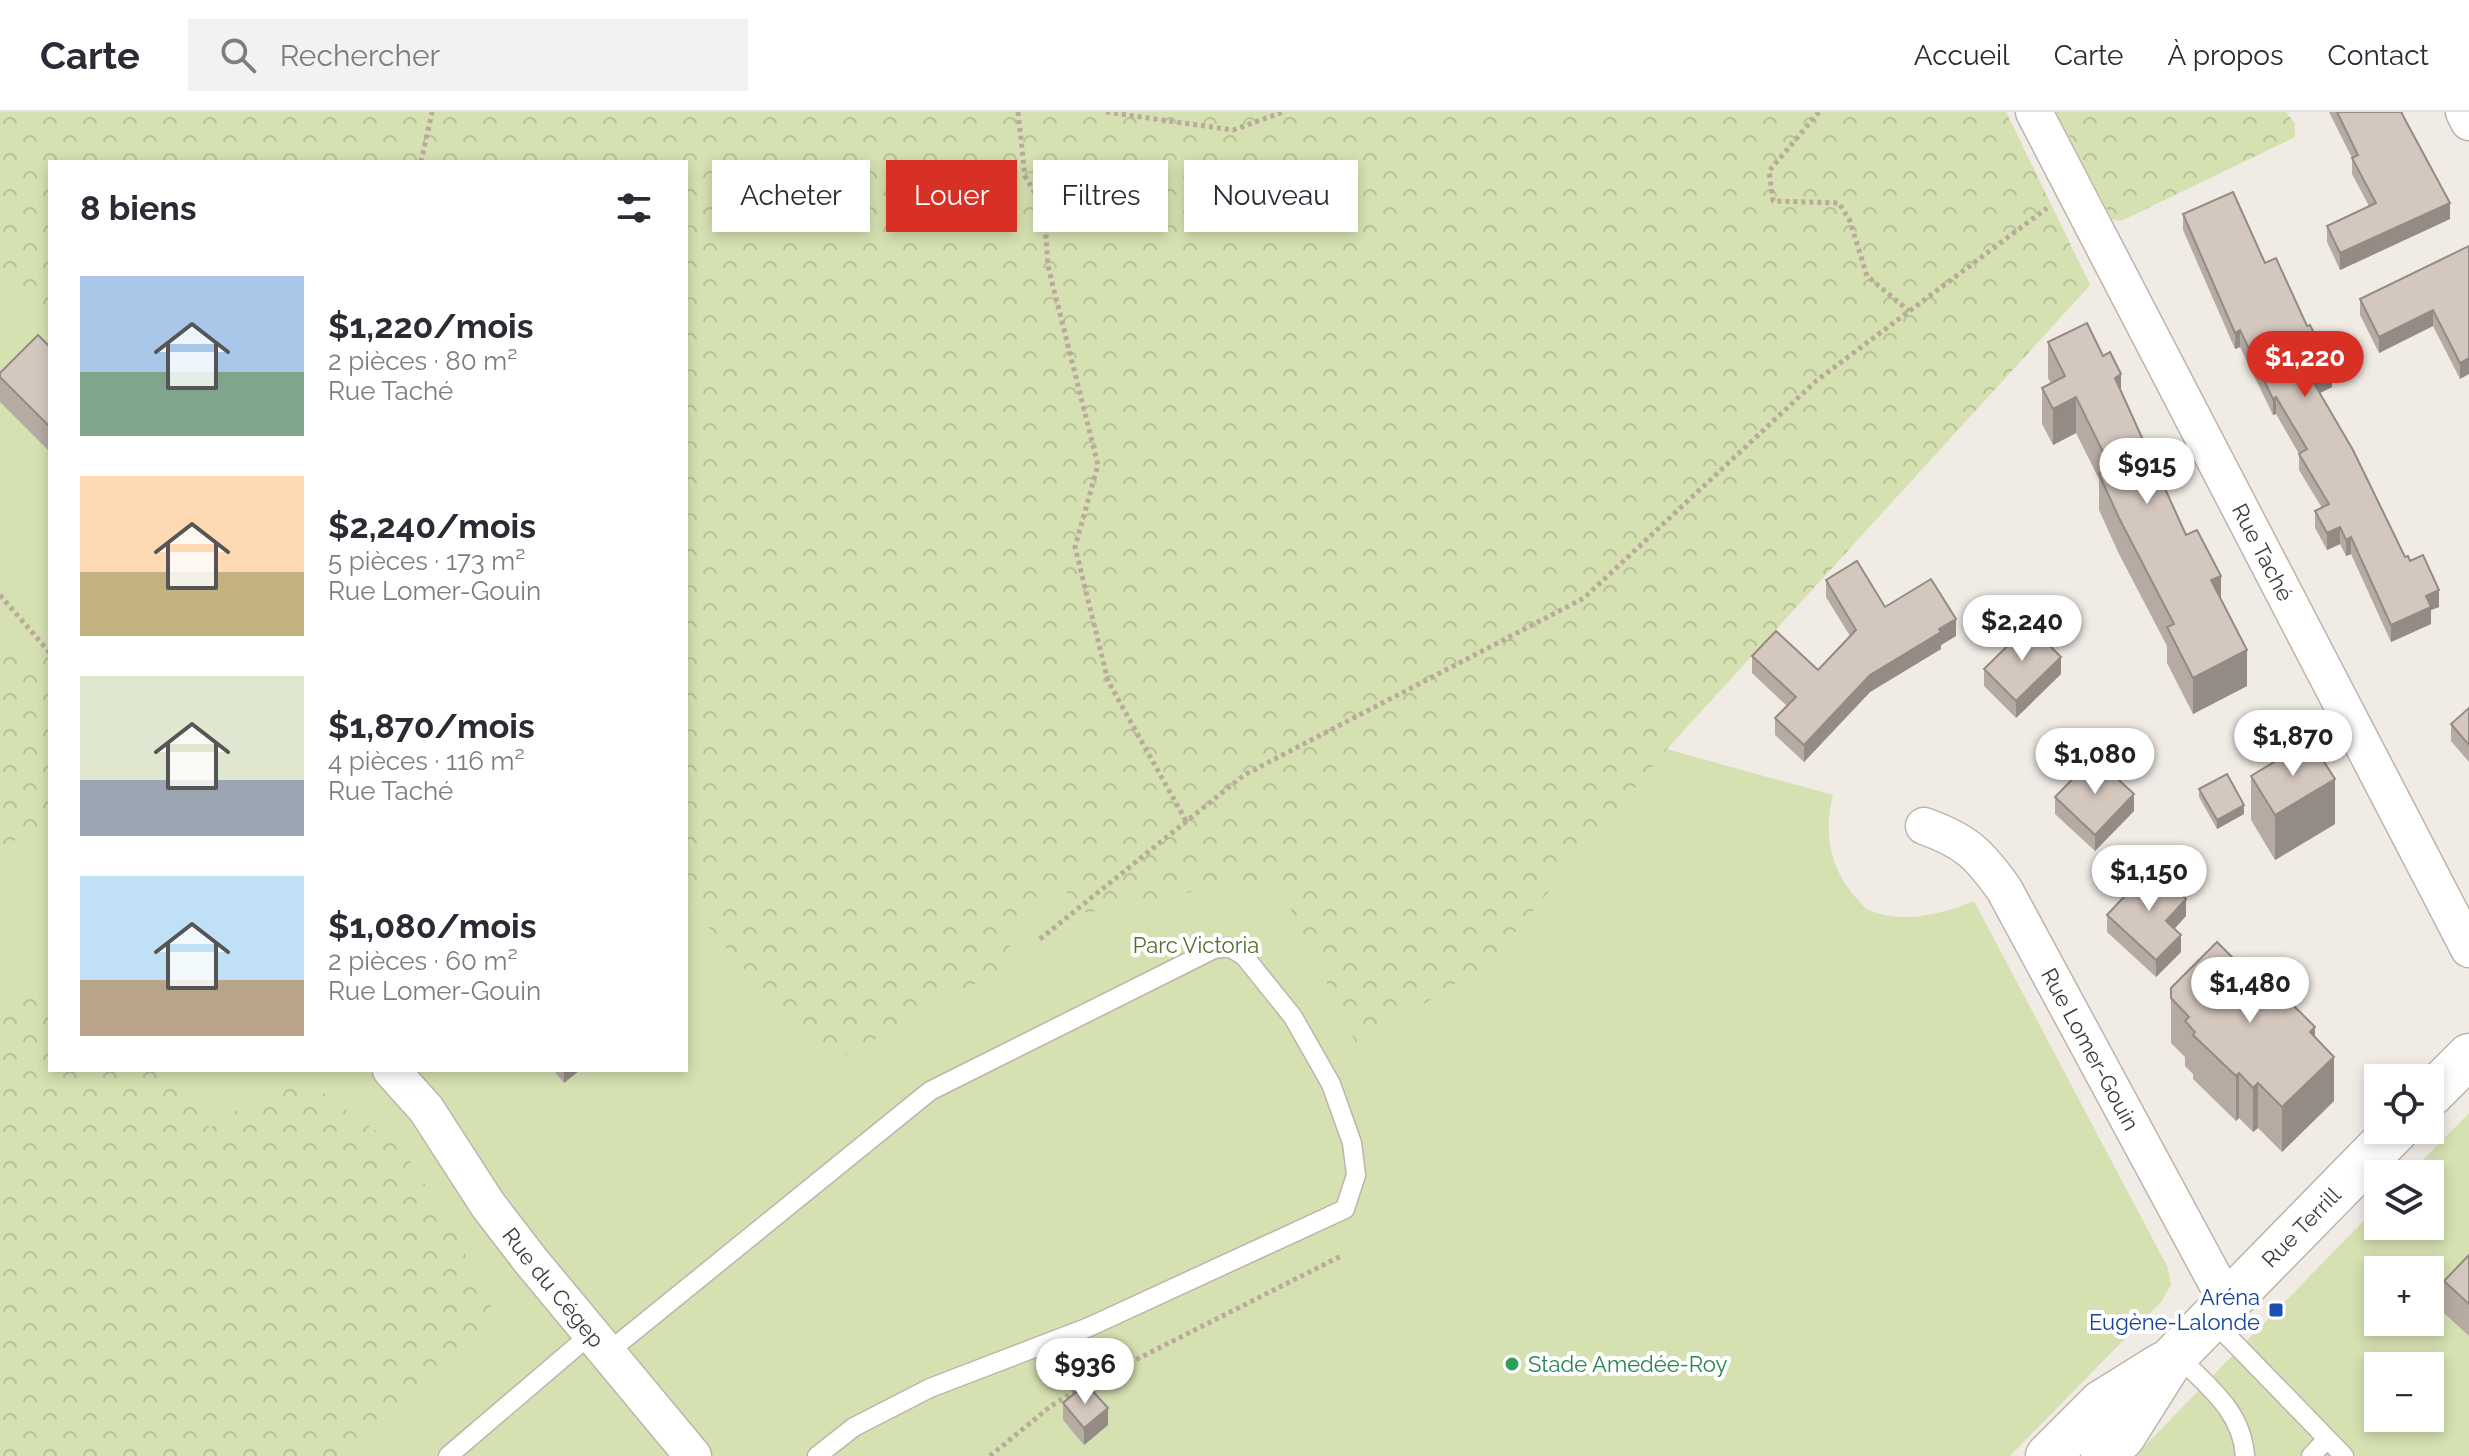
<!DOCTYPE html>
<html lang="fr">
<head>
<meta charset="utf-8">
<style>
  body { margin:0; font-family:Raleway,sans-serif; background:#f2f2f3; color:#2b2b33; height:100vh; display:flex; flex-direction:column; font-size:30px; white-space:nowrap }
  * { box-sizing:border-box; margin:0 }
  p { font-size:26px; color:#7c7c81 }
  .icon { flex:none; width:44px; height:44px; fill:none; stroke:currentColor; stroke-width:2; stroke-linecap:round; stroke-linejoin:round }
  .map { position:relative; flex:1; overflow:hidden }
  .drawer { position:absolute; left:48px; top:48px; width:640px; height:912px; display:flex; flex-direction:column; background:#fff; border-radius:0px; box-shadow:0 4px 12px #0003 }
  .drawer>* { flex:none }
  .banner { position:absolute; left:712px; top:48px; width:760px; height:72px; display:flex; gap:16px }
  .buttons { position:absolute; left:2364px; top:952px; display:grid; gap:16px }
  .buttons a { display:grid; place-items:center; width:80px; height:80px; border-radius:0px; background:#fff; box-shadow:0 4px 12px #0003; font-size:40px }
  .price { position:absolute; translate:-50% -68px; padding:0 18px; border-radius:28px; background:#fff; color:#222; font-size:26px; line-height:52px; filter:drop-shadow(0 2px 4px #0008) }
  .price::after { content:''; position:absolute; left:50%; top:48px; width:24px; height:18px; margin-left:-12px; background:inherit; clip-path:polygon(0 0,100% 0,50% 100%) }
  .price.current { background:#d93025; color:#fff }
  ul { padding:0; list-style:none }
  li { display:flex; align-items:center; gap:24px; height:200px; padding:0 32px }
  li span { display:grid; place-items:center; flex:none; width:224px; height:160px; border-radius:0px; color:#555 }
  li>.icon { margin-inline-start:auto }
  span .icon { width:96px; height:96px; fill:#fffc; stroke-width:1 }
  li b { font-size:34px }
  h2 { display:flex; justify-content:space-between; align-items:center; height:96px; padding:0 32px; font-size:34px }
  .tag { padding:0 28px; border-radius:0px; background:#fff; box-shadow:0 4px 12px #0003; font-size:28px; line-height:72px }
  .tag.current { background:#d93025; color:#fff }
  header { display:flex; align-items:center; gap:48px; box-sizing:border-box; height:112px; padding:0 40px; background:#fff; border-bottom:2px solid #e1e1e2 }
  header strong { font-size:38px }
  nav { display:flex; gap:44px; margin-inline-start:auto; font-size:28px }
  .search { width:560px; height:72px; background:#f2f2f3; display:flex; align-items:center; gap:20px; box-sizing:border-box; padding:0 28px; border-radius:0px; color:#7c7c81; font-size:30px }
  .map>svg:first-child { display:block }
  .green { fill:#d5e1b1; fill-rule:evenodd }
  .forest { fill:url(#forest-crowns) }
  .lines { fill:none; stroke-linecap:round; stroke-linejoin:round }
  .service-casing { stroke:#beb4ab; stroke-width:21 }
  .minor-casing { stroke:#beb4ab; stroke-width:39 }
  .tertiary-casing { stroke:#beb4ab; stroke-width:47 }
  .path { stroke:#bbaa9b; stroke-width:5; stroke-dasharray:4 4; stroke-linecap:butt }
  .service { stroke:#fff; stroke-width:18 }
  .minor { stroke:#fff; stroke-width:36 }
  .tertiary { stroke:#fff; stroke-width:44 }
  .wall { fill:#b6aba3 }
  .shaded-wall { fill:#948b85 }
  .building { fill:#d4c7be; stroke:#948b85; stroke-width:2 }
  .transit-dot { fill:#1a4fb4; stroke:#fff; stroke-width:3 }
  .leisure-dot { fill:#2e9e5b; stroke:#fff; stroke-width:3 }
  .labels { text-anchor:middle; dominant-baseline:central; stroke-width:8; stroke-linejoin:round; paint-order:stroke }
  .street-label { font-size:22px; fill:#423b35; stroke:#fff }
  .park-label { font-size:22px; fill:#526e2f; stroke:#fff }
  .transit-label { font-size:22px; fill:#164399; stroke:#fff; text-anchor:end }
  .leisure-label { font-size:22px; fill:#27864d; stroke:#fff; text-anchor:start }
</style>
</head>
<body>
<header>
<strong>Carte</strong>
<div class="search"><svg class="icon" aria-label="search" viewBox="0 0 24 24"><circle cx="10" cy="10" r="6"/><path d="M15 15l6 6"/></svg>Rechercher</div>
<nav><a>Accueil</a><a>Carte</a><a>À propos</a><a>Contact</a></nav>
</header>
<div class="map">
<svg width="2469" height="1344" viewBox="0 0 2469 1344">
  <defs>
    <pattern id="forest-crowns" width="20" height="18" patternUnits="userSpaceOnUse" patternTransform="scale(2)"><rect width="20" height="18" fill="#d5e1b1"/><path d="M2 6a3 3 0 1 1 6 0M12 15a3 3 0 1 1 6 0" fill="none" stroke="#b8c299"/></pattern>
  </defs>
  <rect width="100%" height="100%" fill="#f0ebe5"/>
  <g class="green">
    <path d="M 0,0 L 2006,0 L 2090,173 L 1666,637 L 1833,683 C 1823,722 1830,757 1857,787 C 1861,791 1865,797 1871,799 C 1904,812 1942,802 1974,789 L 2168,1156 L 2171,1173 L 2161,1190 L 2010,1344 L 0,1344 ZM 50,50 L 686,50 L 686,958 L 50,958 Z"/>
    <path d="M 2469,1001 L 2469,1344 L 2135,1344 L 2378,1094 L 2378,1114 L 2430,1114 L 2430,1062 L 2409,1062 ZM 2378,1158 L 2430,1158 L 2430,1210 L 2378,1210 ZM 2378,1254 L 2430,1254 L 2430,1306 L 2378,1306 Z"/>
  </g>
  <g class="forest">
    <path d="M 0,0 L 2006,0 L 2090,173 L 1666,638 L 1493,847 L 1358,935 L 1281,778 L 1200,778 L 1086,801 L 1049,762 L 995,861 L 841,946 L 815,942 L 686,788 L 686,50 L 50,50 L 50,210 L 8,169 L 0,176 Z"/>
    <path d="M 2056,0 L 2286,0 L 2295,12 L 2295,25 L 2121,109 L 2112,107 Z"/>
    <path d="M 0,516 L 35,553 L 50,538 L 50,708 L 0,737 Z"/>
    <path d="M 50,882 L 50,958 L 163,958 L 210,1016 L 294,960 L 403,1038 L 450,1112 L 491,1194 L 483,1232 L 352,1344 L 0,1344 L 0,884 Z"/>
  </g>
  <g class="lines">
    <defs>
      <g id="service">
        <path d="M 2211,1207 L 2344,1344"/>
        <path d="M 607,1241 L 930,979 L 1214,837 L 1229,835 L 1244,844 L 1293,905 L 1331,972 L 1352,1031 L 1356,1063 L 1345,1097 L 1089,1215 L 930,1276 L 854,1315 L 817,1344"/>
        <path d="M 2176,1242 C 2207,1274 2242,1298 2245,1344"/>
        <path d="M 448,1344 L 591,1222"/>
        <path d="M 2311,1344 L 2327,1327"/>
      </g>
      <g id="minor">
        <path id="s1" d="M 2034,0 L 2469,837"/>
        <path d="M 2464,0 L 2469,10"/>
        <path id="s2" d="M 1924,714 C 1966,729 1979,742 2004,777 L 2227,1190"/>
        <path id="s3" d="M 391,958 L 426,997 L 488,1093 L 531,1149 L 693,1344"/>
      </g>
      <g id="tertiary">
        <path d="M 2430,983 L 2469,944"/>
        <path d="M 2048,1344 L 2101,1291 L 2162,1253"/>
        <path id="s4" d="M 2103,1344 L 2123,1324 L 2171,1248 L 2396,1018"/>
      </g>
    </defs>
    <use href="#service" class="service-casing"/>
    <use href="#minor" class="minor-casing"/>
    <use href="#tertiary" class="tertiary-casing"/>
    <g class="path">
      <path d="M 1018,0 L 1025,64 L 1044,97 L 1048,154 L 1098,353 L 1075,435 L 1108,569 L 1186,709"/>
      <path d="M 1106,0 L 1233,18 L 1283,0"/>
      <path d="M 1819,0 L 1769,59 L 1773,89 L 1839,91 L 1850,109 L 1867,164 L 1909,199"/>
      <path d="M 421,50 L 432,0"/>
      <path d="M 0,483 L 50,541"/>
      <path d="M 1040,827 L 1244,663 L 1584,486 L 1816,269 L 2047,96"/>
      <path d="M 990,1344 L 1051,1294 L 1080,1276 L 1341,1144"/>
    </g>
    <use href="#service" class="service"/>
    <use href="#minor" class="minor"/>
    <use href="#tertiary" class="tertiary"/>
  </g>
  <g class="wall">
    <path d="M 2329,0 L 2403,0 L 2403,4 L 2450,107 L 2340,158 L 2327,130 L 2327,114 L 2369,94 L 2352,62 L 2352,46 Z"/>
    <path d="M 2183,102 L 2265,151 L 2332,275 L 2320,281 L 2405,445 L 2410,449 L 2439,495 L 2431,498 L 2431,512 L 2391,530 L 2351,442 L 2346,444 L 2340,432 L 2327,438 L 2315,416 L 2315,399 L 2322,396 L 2299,358 L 2299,342 L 2276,302 L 2273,303 L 2240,235 L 2235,237 L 2183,118 Z"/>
    <path d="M 2469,134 L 2460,267 L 2433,214 L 2379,241 L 2360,203 L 2360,187 Z"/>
    <path d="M 2048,230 L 2121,280 L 2186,423 L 2221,487 L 2247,574 L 2193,602 L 2167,551 L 2167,534 L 2119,442 L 2099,398 L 2099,367 L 2076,321 L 2053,333 L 2042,312 L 2042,276 L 2051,271 L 2048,266 Z"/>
    <path d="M 50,235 L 50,340 L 0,290 L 0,261 Z"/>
    <path d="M 1826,468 L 1885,495 L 1956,524 L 1941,533 L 1941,537 L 1870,580 L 1804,650 L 1775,623 L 1775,606 L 1787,594 L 1752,561 L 1752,544 L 1818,558 L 1850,524 L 1826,485 Z"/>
    <path d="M 1984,557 L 2061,562 L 2016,606 L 1984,574 Z"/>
    <path d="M 2469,596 L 2469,650 L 2451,629 L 2451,612 Z"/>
    <path d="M 2251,664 L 2335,712 L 2275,748 L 2251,708 Z"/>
    <path d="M 2199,677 L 2244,702 L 2217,717 L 2199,685 Z"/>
    <path d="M 2055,685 L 2134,699 L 2095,739 L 2055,702 Z"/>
    <path d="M 2107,803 L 2186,804 L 2174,817 L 2181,840 L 2156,865 L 2107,820 Z"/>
    <path d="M 2239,852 L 2315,926 L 2334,989 L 2282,1040 L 2258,1016 L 2253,1020 L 2239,1006 L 2236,1009 L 2193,967 L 2193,962 L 2185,954 L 2185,945 L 2171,931 L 2171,876 Z"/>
    <path d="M 553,958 L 580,958 L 564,971 Z"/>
    <path d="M 2469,1143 L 2469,1224 L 2444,1201 L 2444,1169 Z"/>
    <path d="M 1063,1291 L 1108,1313 L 1084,1333 L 1063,1308 Z"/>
  </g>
  <g class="shaded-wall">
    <path d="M 2450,91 L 2450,107 L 2340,158 L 2340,141 Z"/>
    <path d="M 2433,198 L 2433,214 L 2379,241 L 2379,225 Z"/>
    <path d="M 2240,218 L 2240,235 L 2235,237 L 2235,221 Z"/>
    <path d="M 2469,246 L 2469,262 L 2460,267 L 2460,251 Z"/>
    <path d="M 2332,258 L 2332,275 L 2312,285 L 2312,268 Z"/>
    <path d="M 2121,262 L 2121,298 L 2115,266 Z"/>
    <path d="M 2076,285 L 2076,321 L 2053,333 L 2053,297 Z"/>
    <path d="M 2276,285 L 2276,302 L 2273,303 L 2273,287 Z"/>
    <path d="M 2340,415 L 2340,432 L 2327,438 L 2327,421 Z"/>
    <path d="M 2351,425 L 2351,442 L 2346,444 L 2346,428 Z"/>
    <path d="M 2221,464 L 2221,500 L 2211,468 Z"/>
    <path d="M 2439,478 L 2439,495 L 2431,498 L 2431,512 L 2391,530 L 2391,513 L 2426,484 Z"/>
    <path d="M 1956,507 L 1956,524 L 1941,533 L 1941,537 L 1870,580 L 1804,650 L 1804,633 L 1870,563 Z"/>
    <path d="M 2247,538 L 2247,574 L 2193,602 L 2193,566 Z"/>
    <path d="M 2061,545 L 2061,562 L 2016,606 L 2016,589 Z"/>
    <path d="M 2335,667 L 2335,712 L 2275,748 L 2275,703 Z"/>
    <path d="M 2134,682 L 2134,699 L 2095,739 L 2095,723 Z"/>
    <path d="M 2244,693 L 2244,702 L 2217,717 L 2217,708 Z"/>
    <path d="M 2186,787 L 2186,804 L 2166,826 L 2166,809 Z"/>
    <path d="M 2181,823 L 2181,840 L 2156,865 L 2156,848 Z"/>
    <path d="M 2315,915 L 2315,959 L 2310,920 Z"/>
    <path d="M 2334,945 L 2334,989 L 2282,1040 L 2282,995 Z"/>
    <path d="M 564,958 L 580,958 L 564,971 Z"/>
    <path d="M 2239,961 L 2239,1006 L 2236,1009 L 2236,964 Z"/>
    <path d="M 2258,971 L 2258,1016 L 2253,1020 L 2253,976 Z"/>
    <path d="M 1108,1296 L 1108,1313 L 1084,1333 L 1084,1316 Z"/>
  </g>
  <g class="building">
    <path d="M 2337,0 L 2401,0 L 2450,91 L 2340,141 L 2327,114 L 2376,91 L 2352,46 L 2358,43 Z"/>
    <path d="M 2233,80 L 2265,151 L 2276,146 L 2307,214 L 2310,213 L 2332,258 L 2312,268 L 2353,338 L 2405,445 L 2408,444 L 2410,449 L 2423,443 L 2439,478 L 2426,484 L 2431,495 L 2391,513 L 2351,425 L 2346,428 L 2340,415 L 2327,421 L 2315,399 L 2329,392 L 2299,342 L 2307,337 L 2276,285 L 2273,287 L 2240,218 L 2235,221 L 2183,102 Z"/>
    <path d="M 2469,134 L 2469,246 L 2460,251 L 2433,198 L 2379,225 L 2360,187 Z"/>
    <path d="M 2087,211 L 2103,244 L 2110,240 L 2121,262 L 2115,266 L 2186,423 L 2197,418 L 2221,464 L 2211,468 L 2247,538 L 2193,566 L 2167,515 L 2174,512 L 2119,406 L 2099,362 L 2111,356 L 2076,285 L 2053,297 L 2042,276 L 2065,264 L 2048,230 Z"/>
    <path d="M 38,223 L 50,235 L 50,315 L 0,265 L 0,261 Z"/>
    <path d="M 1857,449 L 1885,495 L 1931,467 L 1956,507 L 1939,517 L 1941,520 L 1870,563 L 1804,633 L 1775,606 L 1796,585 L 1752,544 L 1776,519 L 1818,558 L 1856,518 L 1826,468 Z"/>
    <path d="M 2029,513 L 2061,545 L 2016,589 L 1984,557 Z"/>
    <path d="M 2469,596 L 2469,633 L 2451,612 Z"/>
    <path d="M 2310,628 L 2335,667 L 2275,703 L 2251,664 Z"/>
    <path d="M 2094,645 L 2134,682 L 2095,723 L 2055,685 Z"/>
    <path d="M 2227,662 L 2244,693 L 2217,708 L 2199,677 Z"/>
    <path d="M 2152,755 L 2186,787 L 2166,809 L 2181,823 L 2156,848 L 2107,803 Z"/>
    <path d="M 2217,830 L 2239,852 L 2245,846 L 2292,892 L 2315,915 L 2310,920 L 2334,945 L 2282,995 L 2258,971 L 2253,976 L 2239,961 L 2236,964 L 2193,923 L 2195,920 L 2185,909 L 2189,905 L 2171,886 L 2171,876 Z"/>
    <path d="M 2469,1143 L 2469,1192 L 2444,1169 Z"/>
    <path d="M 1086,1272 L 1108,1296 L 1084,1316 L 1063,1291 Z"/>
  </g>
  <rect class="transit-dot" x="2268" y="1190" width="16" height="16" rx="4"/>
  <circle class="leisure-dot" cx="1512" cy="1252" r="8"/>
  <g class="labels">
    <g class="street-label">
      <text stroke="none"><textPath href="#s1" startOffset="496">Rue Taché</textPath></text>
      <text stroke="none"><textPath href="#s2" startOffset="286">Rue Lomer-Gouin</textPath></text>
      <text stroke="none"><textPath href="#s4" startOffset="304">Rue Terrill</textPath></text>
      <text stroke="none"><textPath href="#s3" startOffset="272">Rue du Cégep</textPath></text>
    </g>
    <g class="park-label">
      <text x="1196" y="833">Parc Victoria</text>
    </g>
    <g class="transit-label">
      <text x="2260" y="1185">Aréna<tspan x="2260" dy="25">Eugène-Lalonde</tspan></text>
    </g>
    <g class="leisure-label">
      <text x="1528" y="1252">Stade Amedée-Roy</text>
    </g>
  </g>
</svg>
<div class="buttons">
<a><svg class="icon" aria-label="locate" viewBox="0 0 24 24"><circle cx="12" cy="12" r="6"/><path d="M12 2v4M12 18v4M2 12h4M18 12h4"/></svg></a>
<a><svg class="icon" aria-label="layers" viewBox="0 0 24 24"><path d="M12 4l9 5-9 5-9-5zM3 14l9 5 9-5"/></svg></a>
<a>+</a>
<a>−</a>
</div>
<b class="price current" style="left:2305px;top:287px">$1,220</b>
<b class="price" style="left:2147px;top:394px">$915</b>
<b class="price" style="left:2022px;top:551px">$2,240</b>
<b class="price" style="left:2293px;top:666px">$1,870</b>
<b class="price" style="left:2095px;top:684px">$1,080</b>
<b class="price" style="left:2149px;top:801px">$1,150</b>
<b class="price" style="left:2250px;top:913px">$1,480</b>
<b class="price" style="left:1085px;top:1294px">$936</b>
<div class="banner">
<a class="tag">Acheter</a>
<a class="tag current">Louer</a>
<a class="tag">Filtres</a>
<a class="tag">Nouveau</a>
</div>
<section class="drawer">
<h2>8 biens<svg class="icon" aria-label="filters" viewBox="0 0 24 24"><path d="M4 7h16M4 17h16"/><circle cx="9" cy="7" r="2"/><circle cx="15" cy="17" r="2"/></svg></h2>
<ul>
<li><span style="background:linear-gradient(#a9c7e8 60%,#7fa58c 0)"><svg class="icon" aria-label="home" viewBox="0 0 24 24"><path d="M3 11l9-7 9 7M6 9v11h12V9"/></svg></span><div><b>$1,220/mois</b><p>2 pièces · 80 m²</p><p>Rue Taché</p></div></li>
<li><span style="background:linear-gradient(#ffd9b3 60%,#c2b280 0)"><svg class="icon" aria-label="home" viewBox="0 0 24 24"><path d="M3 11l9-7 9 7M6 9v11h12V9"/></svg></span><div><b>$2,240/mois</b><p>5 pièces · 173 m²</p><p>Rue Lomer-Gouin</p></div></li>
<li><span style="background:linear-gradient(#dfe7d0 65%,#9aa5b1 0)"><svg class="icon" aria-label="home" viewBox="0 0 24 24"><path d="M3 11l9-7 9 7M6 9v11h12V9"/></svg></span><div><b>$1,870/mois</b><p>4 pièces · 116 m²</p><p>Rue Taché</p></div></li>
<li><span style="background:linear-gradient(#bfe0f5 65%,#b9a48a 0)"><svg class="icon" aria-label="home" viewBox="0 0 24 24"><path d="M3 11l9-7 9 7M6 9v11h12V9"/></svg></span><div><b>$1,080/mois</b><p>2 pièces · 60 m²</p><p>Rue Lomer-Gouin</p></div></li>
</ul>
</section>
</div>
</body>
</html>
